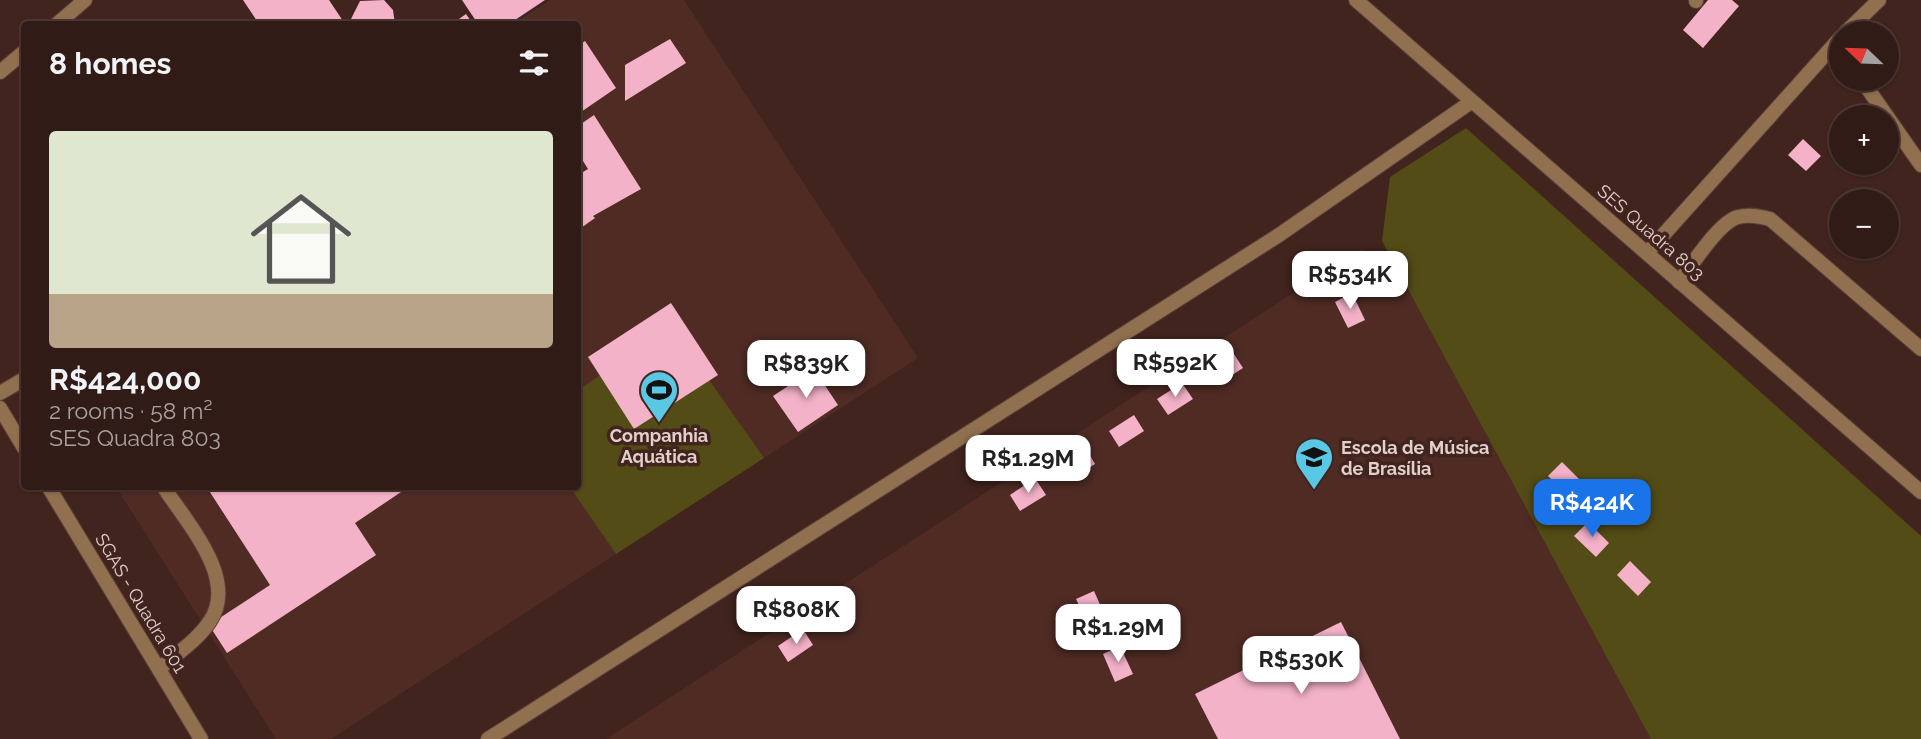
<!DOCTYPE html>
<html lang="en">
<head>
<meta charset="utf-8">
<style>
  body { margin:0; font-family:Raleway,sans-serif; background:#3d2823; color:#f1f3f6; height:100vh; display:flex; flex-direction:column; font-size:26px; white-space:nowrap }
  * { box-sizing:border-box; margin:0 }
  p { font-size:23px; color:#a8a1a1 }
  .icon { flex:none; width:38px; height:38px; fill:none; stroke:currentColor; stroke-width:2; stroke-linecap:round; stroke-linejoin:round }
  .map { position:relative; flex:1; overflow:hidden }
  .drawer { position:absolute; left:21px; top:21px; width:560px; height:469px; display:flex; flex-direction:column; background:#311b16; border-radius:7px; box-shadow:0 2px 5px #0004,0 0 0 2px #4c3935 }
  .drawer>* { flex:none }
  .needle { width:46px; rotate:293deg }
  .controls { position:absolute; left:1829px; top:21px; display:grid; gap:14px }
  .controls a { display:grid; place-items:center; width:70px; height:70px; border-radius:50%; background:#311b16; box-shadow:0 2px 5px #0004,0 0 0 2px #4c3935; font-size:35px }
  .price { position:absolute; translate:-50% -60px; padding:0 16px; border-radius:14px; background:#fff; color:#222; font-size:23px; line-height:46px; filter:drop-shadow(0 2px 4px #0008) }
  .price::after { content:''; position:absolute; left:50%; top:42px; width:21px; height:16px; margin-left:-10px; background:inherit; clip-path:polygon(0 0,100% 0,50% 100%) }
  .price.current { background:#1a73e8; color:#fff }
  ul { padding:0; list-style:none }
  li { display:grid; align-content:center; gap:14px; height:371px; padding:0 28px }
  li span { display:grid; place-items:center; height:217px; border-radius:7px; color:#555 }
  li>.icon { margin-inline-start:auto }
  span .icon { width:126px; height:126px; fill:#fffc; stroke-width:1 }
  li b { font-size:30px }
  h2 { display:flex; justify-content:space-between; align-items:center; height:84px; padding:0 28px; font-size:30px }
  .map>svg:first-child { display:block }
  .built { fill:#4f2b24 }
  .green { fill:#534c16 }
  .building { fill:#f4b2c8 }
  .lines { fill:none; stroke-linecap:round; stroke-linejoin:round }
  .service-casing { stroke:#5b3f3a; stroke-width:16 }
  .tertiary-casing { stroke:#5b3f3a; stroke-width:16 }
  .service { stroke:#91704f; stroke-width:14 }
  .tertiary { stroke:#91704f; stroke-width:14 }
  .labels { text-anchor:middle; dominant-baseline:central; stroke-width:7; stroke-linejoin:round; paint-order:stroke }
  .street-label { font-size:18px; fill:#e3cfcb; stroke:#41241e }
  .poi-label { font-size:18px; font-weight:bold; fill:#e3cfcb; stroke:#41241e }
</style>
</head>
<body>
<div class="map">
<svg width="1921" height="739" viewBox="0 0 1921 739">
  <rect width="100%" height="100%" fill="#41241e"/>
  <g class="built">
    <path d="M 550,0 L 684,0 L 918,358 L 331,739 L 276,739 L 116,487 L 578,486 L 578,24 L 513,24 Z"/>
    <path d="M 1361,249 L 1921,733 L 1921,739 L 606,739 Z"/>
  </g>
  <g class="green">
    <path d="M 1466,128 L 1921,536 L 1921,739 L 1651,739 L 1382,241 L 1390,177 Z"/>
    <path d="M 672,327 L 764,458 L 616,554 L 570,487 L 578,486 L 578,390 Z"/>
  </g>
  <g class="building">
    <path d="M 243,0 L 329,0 L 345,24 L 351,19 L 360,1 L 384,0 L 393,10 L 395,24 L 259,24 Z"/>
    <path d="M 462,0 L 545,0 L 509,24 L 478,24 Z"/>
    <path d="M 1708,0 L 1732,0 L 1739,6 L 1703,48 L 1683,30 Z"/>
    <path d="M 466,14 L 473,24 L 452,24 Z"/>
    <path d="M 670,39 L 686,63 L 625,101 L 625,65 Z"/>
    <path d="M 585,41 L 616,88 L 578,114 L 578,46 Z"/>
    <path d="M 594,115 L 641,189 L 593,216 L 595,218 L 578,230 L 578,175 L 588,169 L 578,153 L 578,126 Z"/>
    <path d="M 1803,139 L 1821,156 L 1806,171 L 1788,155 Z"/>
    <path d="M 1352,293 L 1365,320 L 1348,328 L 1335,302 Z"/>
    <path d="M 671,303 L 718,375 L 634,429 L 588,357 Z"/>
    <path d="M 1232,351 L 1243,368 L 1218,384 L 1208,368 Z"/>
    <path d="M 814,369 L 838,405 L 798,432 L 773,396 Z"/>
    <path d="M 1182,383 L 1193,399 L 1168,415 L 1157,399 Z"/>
    <path d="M 1134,415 L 1144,431 L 1119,447 L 1109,431 Z"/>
    <path d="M 1085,447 L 1095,464 L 1070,480 L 1060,463 Z"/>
    <path d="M 1562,462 L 1583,483 L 1570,497 L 1548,476 Z"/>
    <path d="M 1035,478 L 1046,495 L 1020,511 L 1010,495 Z"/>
    <path d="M 206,486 L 410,486 L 355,523 L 376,555 L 227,653 L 209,625 L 270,585 Z"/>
    <path d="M 1588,522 L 1609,543 L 1596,557 L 1574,536 Z"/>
    <path d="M 1630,561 L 1651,582 L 1638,596 L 1617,575 Z"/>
    <path d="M 1094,591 L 1106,618 L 1089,626 L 1076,599 Z"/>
    <path d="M 1341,622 L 1400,739 L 1218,739 L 1195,694 Z"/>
    <path d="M 803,629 L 813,645 L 788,662 L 778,646 Z"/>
    <path d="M 1120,646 L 1133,674 L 1115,682 L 1103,654 Z"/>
  </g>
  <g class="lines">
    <defs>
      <g id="service">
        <path d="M 1696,1 L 1696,0"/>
        <path d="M 57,24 L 85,0"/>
        <path d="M 1845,33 L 1879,0"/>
        <path d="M 0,72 L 24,52"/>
        <path d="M 1861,79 L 1921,165"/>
        <path d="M 1647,253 L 1841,37"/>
        <path d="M 1679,282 C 1692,265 1719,222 1738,217 C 1749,214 1759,216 1770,219 L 1921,349"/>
        <path d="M 0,393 L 24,379"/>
        <path d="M 159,669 C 175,655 199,639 210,621 C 239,578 185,521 163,486"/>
      </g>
      <g id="tertiary">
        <path d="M 1356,0 L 1921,492"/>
        <path d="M 0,408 L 24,448"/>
        <path d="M 48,486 L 201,739"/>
        <path d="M 488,739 L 1279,235 L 1471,102"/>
      </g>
    </defs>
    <use href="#service" class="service-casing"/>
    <use href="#tertiary" class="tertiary-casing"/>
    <use href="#service" class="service"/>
    <use href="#tertiary" class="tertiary"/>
  </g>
  <defs>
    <symbol id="stadium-pin" viewBox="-11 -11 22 30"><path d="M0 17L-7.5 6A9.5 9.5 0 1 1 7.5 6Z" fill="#5ac8e5" stroke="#41241e"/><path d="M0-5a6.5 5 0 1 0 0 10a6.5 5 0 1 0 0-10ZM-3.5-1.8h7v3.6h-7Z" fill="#111"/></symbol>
    <symbol id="university-pin" viewBox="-11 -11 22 30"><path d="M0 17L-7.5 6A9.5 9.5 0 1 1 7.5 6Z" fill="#5ac8e5" stroke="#41241e"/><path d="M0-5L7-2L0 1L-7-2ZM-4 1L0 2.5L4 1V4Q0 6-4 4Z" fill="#111"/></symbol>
  </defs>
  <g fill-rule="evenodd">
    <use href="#stadium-pin" x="637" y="368" width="44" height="60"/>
    <use href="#university-pin" x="1292" y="435" width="44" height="60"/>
  </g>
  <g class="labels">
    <g class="street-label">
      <text transform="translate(1651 232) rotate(41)">SES Quadra 803</text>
      <text transform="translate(141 603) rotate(59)">SGAS - Quadra 601</text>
    </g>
    <g class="poi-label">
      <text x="659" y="435">Companhia<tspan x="659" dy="21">Aquática</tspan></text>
      <text x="1341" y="447" text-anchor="start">Escola de Música<tspan x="1341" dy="21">de Brasília</tspan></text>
    </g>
  </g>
</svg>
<div class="controls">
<a><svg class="needle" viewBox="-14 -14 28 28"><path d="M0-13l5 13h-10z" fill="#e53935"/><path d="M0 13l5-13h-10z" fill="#a8a1a1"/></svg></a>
<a>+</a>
<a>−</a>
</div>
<b class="price" style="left:1350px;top:311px">R$534K</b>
<b class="price" style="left:1175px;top:399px">R$592K</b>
<b class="price" style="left:806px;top:400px">R$839K</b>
<b class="price" style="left:1028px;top:495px">R$1.29M</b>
<b class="price current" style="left:1592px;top:539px">R$424K</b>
<b class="price" style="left:796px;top:646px">R$808K</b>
<b class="price" style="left:1118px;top:664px">R$1.29M</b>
<b class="price" style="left:1301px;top:696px">R$530K</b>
<section class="drawer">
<h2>8 homes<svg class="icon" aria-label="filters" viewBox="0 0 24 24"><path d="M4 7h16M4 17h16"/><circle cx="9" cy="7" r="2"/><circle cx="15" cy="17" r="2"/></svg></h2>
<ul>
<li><span style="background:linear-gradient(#dfe7d0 75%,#b9a48a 0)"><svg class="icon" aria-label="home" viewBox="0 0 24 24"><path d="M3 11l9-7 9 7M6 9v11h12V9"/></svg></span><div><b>R$424,000</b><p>2 rooms · 58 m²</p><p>SES Quadra 803</p></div></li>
</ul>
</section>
</div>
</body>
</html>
